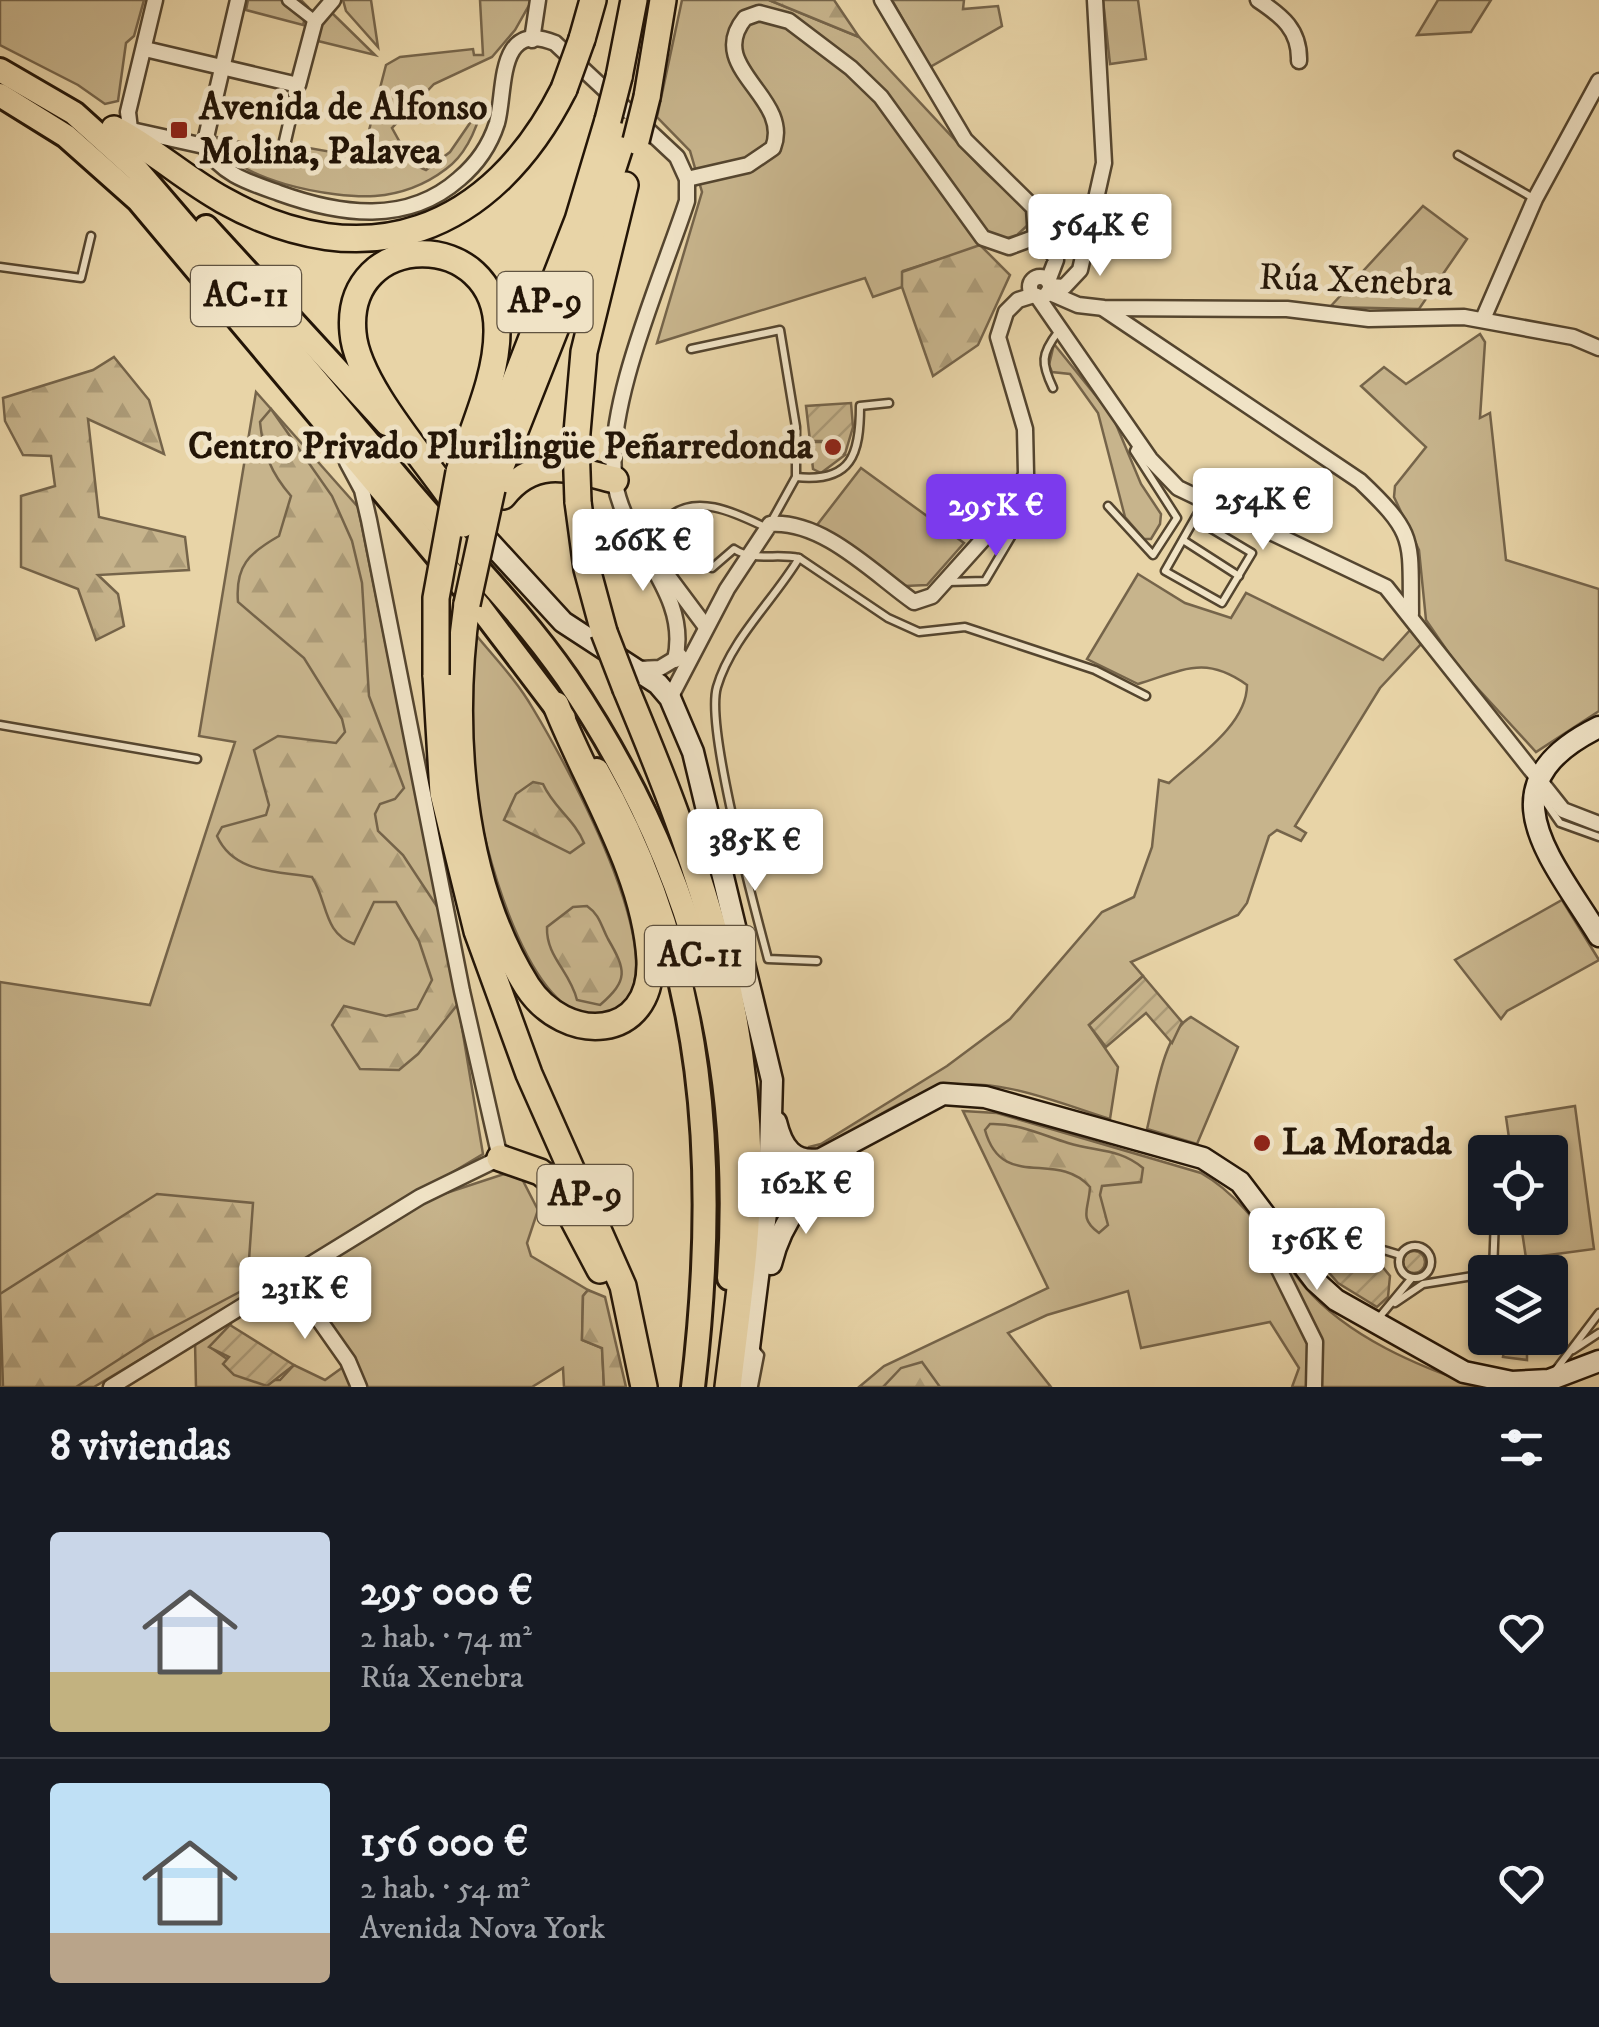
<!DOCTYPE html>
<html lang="es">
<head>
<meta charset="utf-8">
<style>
  body { margin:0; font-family:"IM FELL DW Pica",serif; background:#242831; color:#f1f3f6; height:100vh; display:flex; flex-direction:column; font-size:38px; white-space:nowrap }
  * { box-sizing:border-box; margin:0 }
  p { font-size:32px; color:#9ea1a6 }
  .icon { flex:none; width:55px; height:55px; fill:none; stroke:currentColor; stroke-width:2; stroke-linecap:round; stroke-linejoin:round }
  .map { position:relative; height:1387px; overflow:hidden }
  .side { display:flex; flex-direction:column; background:#171b24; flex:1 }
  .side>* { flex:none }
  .controls { position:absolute; left:1468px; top:1135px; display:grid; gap:20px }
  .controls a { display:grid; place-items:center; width:100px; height:100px; border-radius:10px; background:#171b24; box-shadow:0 2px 8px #0004; font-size:50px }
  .price { position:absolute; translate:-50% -85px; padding:0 22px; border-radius:10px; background:#fff; color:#222; font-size:32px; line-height:65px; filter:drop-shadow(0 2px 5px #0008) }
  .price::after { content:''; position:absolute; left:50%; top:60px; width:30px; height:22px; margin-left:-15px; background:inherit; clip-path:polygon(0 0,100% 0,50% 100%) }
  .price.active { background:#7c3aed; color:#fff }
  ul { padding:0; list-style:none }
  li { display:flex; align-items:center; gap:30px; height:250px; padding:0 50px }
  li+li { border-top:2px solid #363941 }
  li span { display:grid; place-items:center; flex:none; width:280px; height:200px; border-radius:10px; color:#555 }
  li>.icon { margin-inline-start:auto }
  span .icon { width:120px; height:120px; fill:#fffc; stroke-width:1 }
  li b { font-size:42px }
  h2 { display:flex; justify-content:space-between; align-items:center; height:120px; padding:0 50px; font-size:42px }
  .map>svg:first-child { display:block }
  .grass { fill:#c7b48c; stroke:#75644a; stroke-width:2.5 }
  .forest { fill:url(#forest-firs); stroke:#75644a; stroke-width:2.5 }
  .park { fill:url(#park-tufts); stroke:#75644a; stroke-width:2.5 }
  .garden { fill:url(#garden-furrows); stroke:#75644a; stroke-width:2.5 }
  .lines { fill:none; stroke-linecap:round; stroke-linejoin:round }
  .service-casing { stroke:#54452f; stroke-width:11 }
  .pedestrian-casing { stroke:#54452f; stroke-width:15 }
  .minor-casing { stroke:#54452f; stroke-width:19 }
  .secondary-casing { stroke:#231507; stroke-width:25 }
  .trunk-casing { stroke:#231507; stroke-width:28 }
  .motorway-casing { stroke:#231507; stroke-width:30 }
  .service { stroke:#f0e3c6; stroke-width:6 }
  .pedestrian { stroke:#f0e3c6; stroke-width:10 }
  .minor { stroke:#f0e3c6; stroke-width:14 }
  .secondary { stroke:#f0e3c6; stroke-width:20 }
  .trunk { stroke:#e8d4a7; stroke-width:22 }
  .motorway { stroke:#e8d4a7; stroke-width:25 }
  .motorway-bridge-casing { stroke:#231507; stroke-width:30; stroke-linecap:butt }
  .motorway-bridge { stroke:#e8d4a7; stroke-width:25 }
  .poi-dot { fill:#8f2418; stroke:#f0e3c6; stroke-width:4 }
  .labels { text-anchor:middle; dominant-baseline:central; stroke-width:10; stroke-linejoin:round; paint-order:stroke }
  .shield { fill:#f0e3c6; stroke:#605340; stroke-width:2.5 }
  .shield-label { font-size:35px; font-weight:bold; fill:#231507 }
  .poi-label { font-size:38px; font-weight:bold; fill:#231507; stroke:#f0e3c6; text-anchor:start }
  .street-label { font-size:38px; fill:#231507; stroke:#f0e3c6 }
</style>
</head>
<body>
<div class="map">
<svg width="1599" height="1387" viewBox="0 0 1599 1387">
  <defs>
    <pattern id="forest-firs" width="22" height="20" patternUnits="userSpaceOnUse" patternTransform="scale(2.5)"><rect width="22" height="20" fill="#c7b48c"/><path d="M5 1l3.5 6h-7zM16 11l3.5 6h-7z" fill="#ab9a77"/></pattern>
    <pattern id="park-tufts" width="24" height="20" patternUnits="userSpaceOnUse" patternTransform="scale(2.5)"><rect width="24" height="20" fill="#c7b48c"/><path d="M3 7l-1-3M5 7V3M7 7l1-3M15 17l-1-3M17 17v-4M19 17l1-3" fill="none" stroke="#ab9a77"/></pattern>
    <pattern id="garden-furrows" width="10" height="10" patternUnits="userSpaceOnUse" patternTransform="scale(2.5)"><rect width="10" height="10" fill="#c7b48c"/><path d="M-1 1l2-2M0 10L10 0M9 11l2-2" fill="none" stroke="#ab9a77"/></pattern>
  </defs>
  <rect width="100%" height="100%" fill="#e8d4a7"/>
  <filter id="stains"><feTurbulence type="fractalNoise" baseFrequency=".002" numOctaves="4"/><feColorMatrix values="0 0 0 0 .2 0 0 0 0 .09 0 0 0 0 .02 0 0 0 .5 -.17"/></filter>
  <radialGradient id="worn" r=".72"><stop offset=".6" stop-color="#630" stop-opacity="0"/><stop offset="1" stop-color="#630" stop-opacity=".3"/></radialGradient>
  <g class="grass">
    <path d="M 0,0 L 144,0 L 134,36 L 126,43 L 118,101 L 105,104 L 78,85 L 0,45 Z"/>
    <path d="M 248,0 L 301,0 L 308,7 L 303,25 L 246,10 Z"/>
    <path d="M 343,0 L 371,0 L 378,47 L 346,11 Z"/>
    <path d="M 480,0 L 532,0 L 515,30 L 492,57 L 434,84 L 392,128 L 412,164 L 426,170 L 450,152 L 483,104 C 477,128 467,154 446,169 C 425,185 401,194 375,196 C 336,199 227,181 217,137 L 279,150 L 292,145 L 354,156 L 366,142 L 386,65 L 400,57 L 473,49 L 474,55 L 483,55 Z"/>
    <path d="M 682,0 L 769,0 L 859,37 L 983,170 L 1026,209 L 1029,224 L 1017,235 L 903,271 L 902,287 L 873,297 L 865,278 L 657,343 L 702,192 L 690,151 L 657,117 Z"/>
    <path d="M 892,0 L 964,0 L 963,9 L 998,6 L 1002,26 L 930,67 Z"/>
    <path d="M 1103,0 L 1138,0 L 1146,59 L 1110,64 Z"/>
    <path d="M 1438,0 L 1491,0 L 1471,32 L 1417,35 Z"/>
    <path d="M 331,12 L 375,55 L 318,41 L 322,19 Z"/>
    <path d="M 1423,206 L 1467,239 L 1419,309 L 1330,307 Z"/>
    <path d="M 1480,334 L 1485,342 L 1480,418 L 1490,413 L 1506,560 L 1599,589 L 1599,711 L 1536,752 L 1459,668 L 1426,620 L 1419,550 L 1394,497 L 1395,486 L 1426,447 L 1361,386 L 1384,367 L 1406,384 Z"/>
    <path d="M 1054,344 L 1113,417 L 1141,484 L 1161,514 L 1160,524 L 1151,539 L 1144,539 L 1125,517 L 1098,413 L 1070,374 L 1052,372 L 1049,365 Z"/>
    <path d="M 256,392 L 358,507 L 458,1004 L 483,1154 L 94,1387 L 0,1387 L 0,982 L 150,1005 L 235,742 L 199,736 Z"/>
    <path d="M 861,468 L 964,543 L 927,585 L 905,586 L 817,525 Z"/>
    <path d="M 1138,574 L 1185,603 L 1231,618 L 1246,593 L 1383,660 L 1411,629 L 1421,644 L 1380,688 L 1295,826 L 1306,833 L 1301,841 L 1277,830 L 1269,836 L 1247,903 L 1238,915 L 1131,962 L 1143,976 L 1089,1025 L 1118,1067 L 1110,1119 C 1061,1104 993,1074 941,1088 C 899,1098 860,1128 823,1149 L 809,1152 L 809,1147 L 821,1144 L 947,1066 L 1010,1019 L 1102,912 L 1134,897 L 1152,847 L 1159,780 L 1169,783 C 1196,758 1247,725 1247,685 C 1205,655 1184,670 1138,684 L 1087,659 Z"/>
    <path d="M 476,635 C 495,658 517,681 532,707 C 558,750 701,998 601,1015 C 529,1028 481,840 475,786 C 468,736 469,685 476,635 Z"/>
    <path d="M 1562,900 L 1599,960 L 1507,1011 L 1501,1019 L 1455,960 Z"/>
    <path d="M 1191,1017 L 1238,1047 L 1197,1144 L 1147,1129 C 1154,1101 1164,1030 1191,1017 Z"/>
    <path d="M 1575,1106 L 1594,1249 L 1526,1258 L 1520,1218 L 1550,1218 L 1550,1152 L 1511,1152 L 1506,1117 Z"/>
    <path d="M 963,1111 L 997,1113 L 1201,1173 C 1247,1199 1272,1247 1305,1287 C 1348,1337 1419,1367 1480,1387 L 1292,1387 L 1299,1368 L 1270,1322 L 1141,1348 L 1128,1291 L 1047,1315 L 1008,1333 L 1051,1387 L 859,1387 L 884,1366 L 1048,1288 Z"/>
    <path d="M 504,1174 L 520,1175 L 538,1210 L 527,1243 L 531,1256 L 588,1290 L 583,1296 L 582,1340 L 602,1348 L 604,1387 L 564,1387 L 563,1368 L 532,1387 L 362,1387 L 307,1294 L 308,1274 L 422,1201 Z"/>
    <path d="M 221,1325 L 230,1325 L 210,1347 L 257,1380 L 280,1380 L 294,1365 L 325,1380 L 346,1365 L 355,1387 L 196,1387 L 195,1342 Z"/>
  </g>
  <g class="forest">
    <path d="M 769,0 L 834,0 L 859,37 Z"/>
    <path d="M 980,245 L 1010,275 L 978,345 L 933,376 L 902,287 L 902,272 Z"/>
    <path d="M 114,357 L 149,400 L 164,454 L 88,419 L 99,517 L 185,537 L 189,570 L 98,575 L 118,594 L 124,626 L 96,640 L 78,589 L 21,567 L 21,496 L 55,486 L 51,456 L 23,455 L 5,421 L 3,398 L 93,370 Z"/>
    <path d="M 271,409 L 332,496 L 352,541 L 362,583 L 369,696 L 404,788 L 395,799 L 380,804 L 375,814 L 378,831 L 403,855 L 440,911 L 458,1004 L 418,1054 L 399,1070 L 360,1069 L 332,1025 L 344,1006 L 386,1016 L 417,1009 L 432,980 L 419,941 L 396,902 L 374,902 L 354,944 C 323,933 328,902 312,877 C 278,871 234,874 217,836 L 222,827 L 266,815 L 269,805 L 254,750 L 278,736 L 336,743 L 345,732 L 342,719 L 304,658 L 238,602 C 235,566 249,553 279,536 L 291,496 C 271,473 263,453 260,422 Z"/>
    <path d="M 533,782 L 543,784 C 553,807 575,820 584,843 L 570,853 L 504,820 L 516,794 Z"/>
    <path d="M 587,906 C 600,915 601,926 608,939 C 626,970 629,980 600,1005 L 577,1000 C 570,971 546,957 547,927 L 573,907 Z"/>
    <path d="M 990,1124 C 1019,1123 1042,1135 1068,1143 C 1097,1152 1119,1148 1143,1168 L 1141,1182 L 1102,1186 L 1100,1195 L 1108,1225 L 1099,1233 C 1078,1218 1089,1209 1090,1187 C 1056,1149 1002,1192 985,1130 Z"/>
    <path d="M 157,1194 L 253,1203 L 247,1288 L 149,1340 L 76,1387 L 3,1387 L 0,1294 Z"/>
    <path d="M 588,1290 L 605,1297 L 626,1387 L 604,1387 L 602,1348 L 582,1340 L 583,1296 Z"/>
    <path d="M 922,1362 L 940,1387 L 883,1387 L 901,1368 Z"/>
  </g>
  <g class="park">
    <path d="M 810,442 L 822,442 L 845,455 L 821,473 L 813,469 Z"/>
    <path d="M 1550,1321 L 1552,1341 L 1527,1344 L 1527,1360 L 1503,1357 L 1506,1338 L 1550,1338 Z"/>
  </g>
  <g class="garden">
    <path d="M 851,403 L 853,427 L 845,454 L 822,441 L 810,441 L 806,406 Z"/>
    <path d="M 1143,976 L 1182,1022 L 1172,1043 L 1146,1013 L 1106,1047 L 1089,1025 Z"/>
    <circle cx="1414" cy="1262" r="11"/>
    <path d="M 1354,1255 L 1377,1260 L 1390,1276 L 1388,1297 L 1377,1307 L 1338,1283 L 1325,1268 Z"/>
    <path d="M 230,1325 L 294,1365 L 267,1386 L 234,1375 L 223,1364 L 229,1357 L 209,1347 Z"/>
  </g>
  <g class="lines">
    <defs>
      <g id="service">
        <path d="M 1458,155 L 1535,199"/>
        <path d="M 0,267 L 81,278 L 91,236"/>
        <path d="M 691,349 L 780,330 L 796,427 L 796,477 L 770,524"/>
        <path d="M 1053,388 C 1041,363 1041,354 1058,332"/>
        <path d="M 796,477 C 852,483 860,454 860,406 L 889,403"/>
        <path d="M 1108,506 L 1153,555 L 1177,518 L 1134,451 L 1138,443"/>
        <path d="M 1195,519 L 1252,553 L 1222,603 L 1165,571 L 1203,504"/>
        <path d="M 765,527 C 736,513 694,492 667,519 L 712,568 L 734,549 C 754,562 776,553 799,558 C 774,600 731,639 717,687 C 705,728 755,909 768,959 L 817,961"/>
        <path d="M 1183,540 L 1239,576"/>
        <path d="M 799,558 L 888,618 L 919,632 L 965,627 L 1095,670 L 1146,696"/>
        <path d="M 947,582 L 985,581 L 1014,532 L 1003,519"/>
        <path d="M 0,725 L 197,759"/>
        <path d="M 1542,797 L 1560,823 L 1599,837"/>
        <circle cx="1415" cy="1262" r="16"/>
        <path d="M 1310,1267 C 1351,1239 1354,1241 1400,1255"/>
        <path d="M 1493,1272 L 1495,1218"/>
        <path d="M 1395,1303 L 1423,1284 L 1485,1274"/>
        <path d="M 1377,1320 L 1411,1279"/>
        <path d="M 1573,1350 L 1599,1333"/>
        <path d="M 1555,1371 L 1599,1313"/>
        <path d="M 754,1386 L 760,1355 L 756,1350"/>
      </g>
      <g id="pedestrian">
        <path d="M 288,0 L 315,21"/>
        <path d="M 285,141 L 298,85"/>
      </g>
      <g id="minor">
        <path d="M 882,0 L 965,140 L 1034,208 L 1036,237"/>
        <path d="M 1258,0 C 1282,16 1300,30 1299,61"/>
        <path d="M 532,40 L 538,0"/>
        <path d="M 145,49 L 298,85 L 315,21 L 333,0"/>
        <path d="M 127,129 L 204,146"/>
        <path d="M 137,137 L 130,129 L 128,112 L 155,0"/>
        <path d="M 204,146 C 223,175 248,182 279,193 C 340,215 407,225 459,179 C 477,164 490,145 497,123 C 506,91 496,19 555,43 L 677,157 L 687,179 L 687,201 C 663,275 603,408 615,483 C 626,548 691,593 675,660"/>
        <path d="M 204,146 L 238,0"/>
        <path d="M 687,179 L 748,165 L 773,148 C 793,97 704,68 745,18 L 759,13 L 789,21 L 851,68 L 881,97 L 983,238 L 1009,247 L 1036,237 L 1050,245 L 1056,260 L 1048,281"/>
        <circle cx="1040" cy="287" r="10"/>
        <path d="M 1050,286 L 1064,287 L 1080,270 L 1104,163 L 1095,0"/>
        <path d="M 1048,292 L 1078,305 L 1104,308 L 1287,309 L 1369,319 L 1464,317 L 1573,337 L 1599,348"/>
        <path d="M 1037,296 L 1150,459 L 1178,488 L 1386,587 L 1563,810 L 1599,824"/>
        <path d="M 1104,309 L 1360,481 C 1417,535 1410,539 1411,614"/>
        <path d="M 1483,319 L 1535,199 L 1599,81"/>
        <path d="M 656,560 L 706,627"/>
        <path d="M 639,669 L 660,668 L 680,656"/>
        <path d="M 670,698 L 727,589 L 770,524 C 823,520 873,573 914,602 L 932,596 L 1011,508 L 1026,474 L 1025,429 L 998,337 L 1006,312 L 1018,300 L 1034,295"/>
        <path d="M 1258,1206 L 1259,1229 L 1315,1342 L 1314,1387"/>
        <path d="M 291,1280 L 348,1361 L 359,1387"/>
        <path d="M 111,1387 L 420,1197 L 500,1158 L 462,991 L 369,520 L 362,490 L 347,462"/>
      </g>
      <g id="secondary">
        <path d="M 475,526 L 563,622 L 658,684 L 670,698 L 693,752 L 772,1080 L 769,1190 L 744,1387"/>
        <path d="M 1599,727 C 1481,785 1550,856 1599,936"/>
        <path d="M 776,1122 C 782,1147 793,1164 821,1159 L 943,1094 L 985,1097 L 1203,1158 L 1240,1182 L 1315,1281 L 1336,1300 L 1464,1372 L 1512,1382 L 1549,1380 L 1599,1361"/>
        <path d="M 771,1264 C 782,1217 811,1186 847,1155"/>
      </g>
      <g id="trunk">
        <path d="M 0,70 L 74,113 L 137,170 C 228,275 317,381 406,487 C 459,550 520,610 567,678 C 691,861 745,1057 729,1278"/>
        <path d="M 0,95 L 66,136 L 138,200 L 479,606 L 564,718"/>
        <path d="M 206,227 L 387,424"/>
        <path d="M 597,770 C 708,965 719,1169 693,1387"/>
      </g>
      <g id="motorway">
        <path d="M 582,39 L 593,0"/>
        <path d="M 619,77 L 634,0"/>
        <path d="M 647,97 L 663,0"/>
        <path d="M 114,129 C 153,149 185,179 223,200 C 366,280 492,232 564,89"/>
        <path d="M 576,444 L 584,352 L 625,185"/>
        <path d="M 476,481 L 578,220 L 608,120"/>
        <path d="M 492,489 L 585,254 L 625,131"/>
        <path d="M 503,496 C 535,455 571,469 615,480"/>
        <path d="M 454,502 C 425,459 357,384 353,333 C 343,228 499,227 497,332 C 497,378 472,429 459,472"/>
        <path d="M 578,502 L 587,569 L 604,632"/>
        <path d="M 467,604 C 450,726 459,878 527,986 C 565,1045 653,1042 650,960 C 645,872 588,786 556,705"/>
        <path d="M 436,675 L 443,793 L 477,931 L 529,1074 L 623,1286 L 644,1387"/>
        <path d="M 626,689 C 691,845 745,987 748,1159 C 749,1235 737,1311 728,1387"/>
        <path d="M 500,1158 L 540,1172 L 554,1183 L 600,1270"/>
      </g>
    </defs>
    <use href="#service" class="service-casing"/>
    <use href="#pedestrian" class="pedestrian-casing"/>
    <use href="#minor" class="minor-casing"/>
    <use href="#secondary" class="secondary-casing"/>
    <use href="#trunk" class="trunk-casing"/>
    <use href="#motorway" class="motorway-casing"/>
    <use href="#service" class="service"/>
    <use href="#pedestrian" class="pedestrian"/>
    <use href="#minor" class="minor"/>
    <use href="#secondary" class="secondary"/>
    <use href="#trunk" class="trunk"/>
    <use href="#motorway" class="motorway"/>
    <defs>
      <g id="motorway-bridge">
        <path d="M 564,89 L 582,39"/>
        <path d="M 608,120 L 619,77"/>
        <path d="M 636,141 L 647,97"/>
        <path d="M 576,444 L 578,502"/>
        <path d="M 463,524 L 476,481"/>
        <path d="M 467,604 L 492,489"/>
        <path d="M 604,632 L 626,689"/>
        <path d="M 436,675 L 436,598 L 459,472"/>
      </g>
    </defs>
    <use href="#motorway-bridge" class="motorway-bridge-casing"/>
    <use href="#motorway-bridge" class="motorway-bridge"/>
  </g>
  <g class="poi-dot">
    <rect x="169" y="120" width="20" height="20" rx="5"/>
    <circle cx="833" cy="447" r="10"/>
    <circle cx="1262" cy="1143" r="10"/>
  </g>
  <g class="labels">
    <g class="shield">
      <rect x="191" y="266" width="110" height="60" rx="8"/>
      <rect x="497.5" y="272" width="95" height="60" rx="8"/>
      <rect x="645" y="926" width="110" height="60" rx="8"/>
      <rect x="537.5" y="1165" width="95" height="60" rx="8"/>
    </g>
    <g class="shield-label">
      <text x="246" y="296">AC-11</text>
      <text x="545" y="302">AP-9</text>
      <text x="700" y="956">AC-11</text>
      <text x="585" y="1195">AP-9</text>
    </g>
    <g class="poi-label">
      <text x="199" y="108">Avenida de Alfonso<tspan x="199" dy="44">Molina, Palavea</tspan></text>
      <text x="813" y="447" text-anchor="end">Centro Privado Plurilingüe Peñarredonda</text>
      <text x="1282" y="1143">La Morada</text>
    </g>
    <g class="street-label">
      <text transform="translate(1356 281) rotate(2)">Rúa Xenebra</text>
    </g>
  </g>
  <rect width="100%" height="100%" filter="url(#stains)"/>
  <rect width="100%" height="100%" fill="url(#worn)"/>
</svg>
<div class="controls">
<a><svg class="icon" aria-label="locate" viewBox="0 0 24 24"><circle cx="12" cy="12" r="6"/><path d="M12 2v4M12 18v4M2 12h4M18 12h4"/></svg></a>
<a><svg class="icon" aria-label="layers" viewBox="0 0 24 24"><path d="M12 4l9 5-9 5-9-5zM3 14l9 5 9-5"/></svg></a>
</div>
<b class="price" style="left:1100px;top:279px">564K €</b>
<b class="price" style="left:1263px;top:553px">254K €</b>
<b class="price active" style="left:996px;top:559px">295K €</b>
<b class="price" style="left:643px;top:594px">266K €</b>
<b class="price" style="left:755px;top:894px">385K €</b>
<b class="price" style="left:806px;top:1237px">162K €</b>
<b class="price" style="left:1317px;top:1293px">156K €</b>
<b class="price" style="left:305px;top:1342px">231K €</b>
</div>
<section class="side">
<h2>8 viviendas<svg class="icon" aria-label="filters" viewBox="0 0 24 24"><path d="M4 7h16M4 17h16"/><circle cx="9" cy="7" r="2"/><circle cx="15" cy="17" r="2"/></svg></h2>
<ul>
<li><span style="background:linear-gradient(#c9d6e8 70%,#c2b280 0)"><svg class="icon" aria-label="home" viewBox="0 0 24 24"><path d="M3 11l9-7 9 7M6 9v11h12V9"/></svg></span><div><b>295 000 €</b><p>2 hab. · 74 m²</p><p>Rúa Xenebra</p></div><svg class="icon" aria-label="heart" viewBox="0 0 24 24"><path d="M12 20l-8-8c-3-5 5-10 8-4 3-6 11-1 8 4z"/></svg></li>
<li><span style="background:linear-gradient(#bfe0f5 75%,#b9a48a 0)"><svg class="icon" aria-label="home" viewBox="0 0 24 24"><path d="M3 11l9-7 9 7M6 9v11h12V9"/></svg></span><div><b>156 000 €</b><p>2 hab. · 54 m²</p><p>Avenida Nova York</p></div><svg class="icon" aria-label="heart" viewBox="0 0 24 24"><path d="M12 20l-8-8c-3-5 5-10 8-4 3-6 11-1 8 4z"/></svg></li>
</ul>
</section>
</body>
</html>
